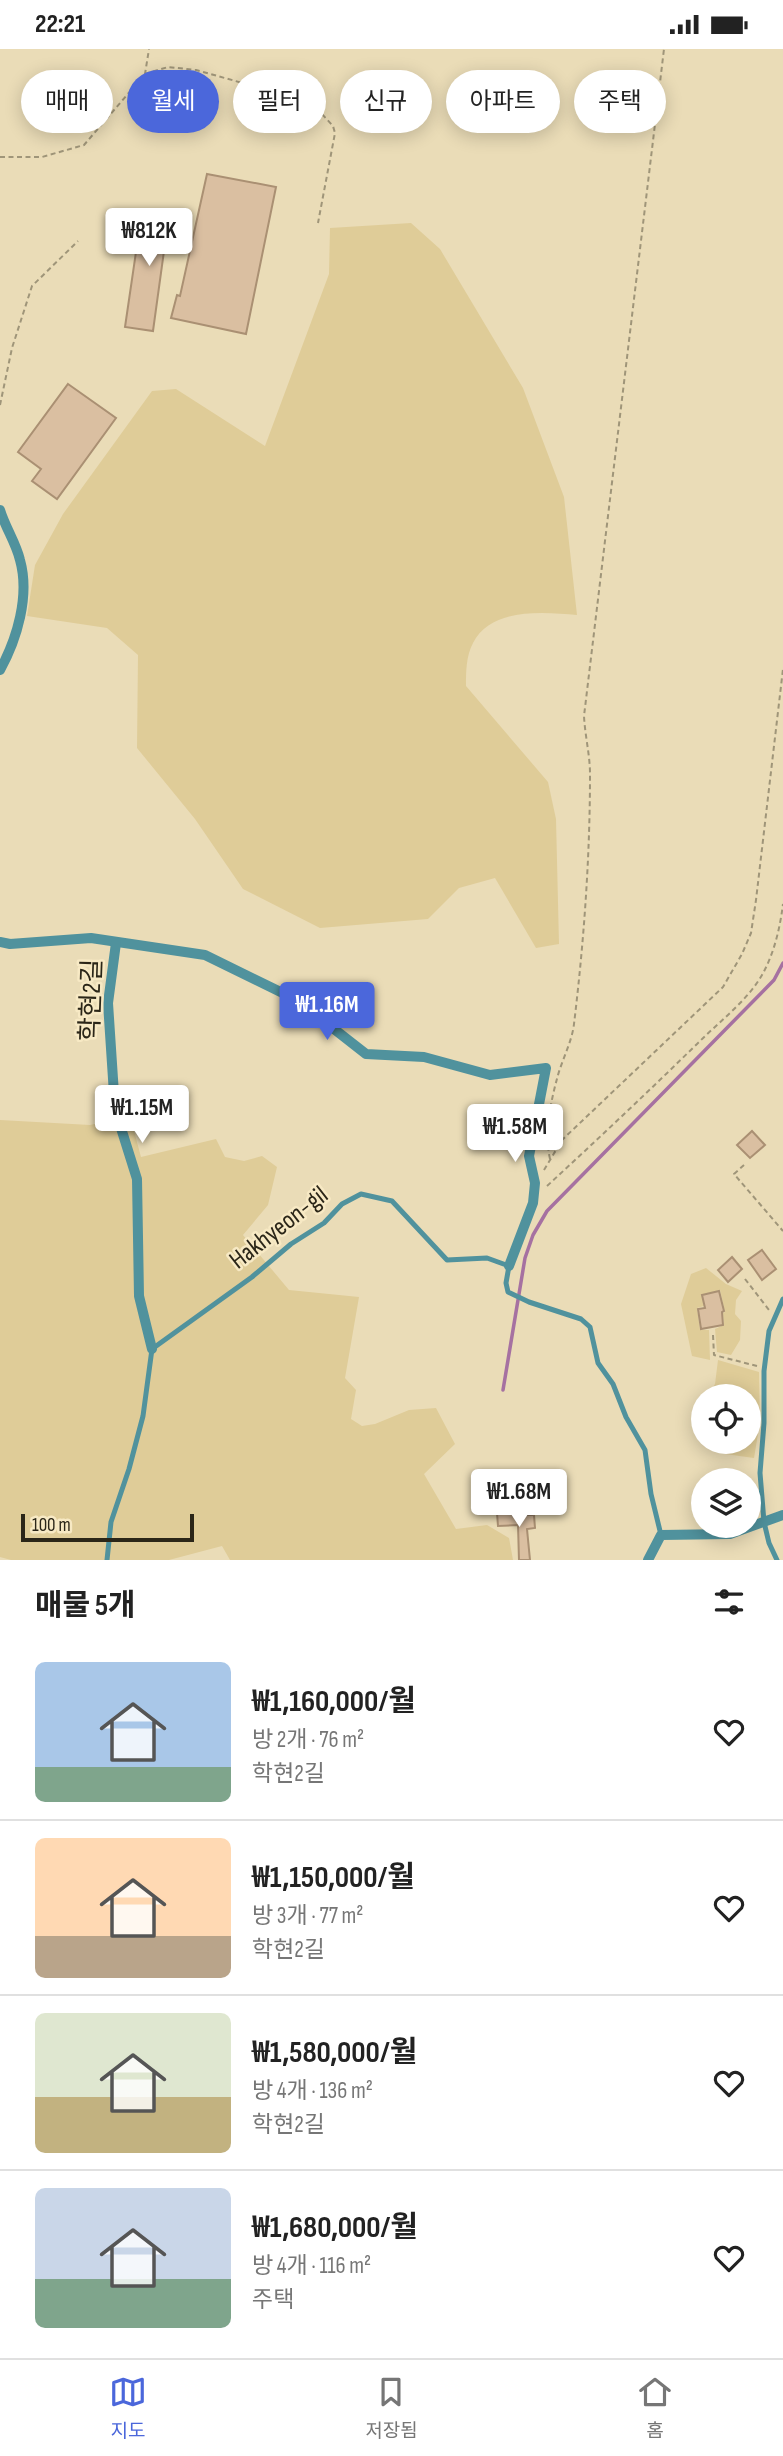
<!DOCTYPE html>
<html lang="ko">
<head>
<meta charset="utf-8">
<style>
  body { margin:0; font-family:"Sofia Sans Condensed","Noto Sans KR",sans-serif; background:#f2f2f2; color:#222; height:100vh; display:flex; flex-direction:column; font-size:26px; white-space:nowrap }
  * { box-sizing:border-box; margin:0 }
  p { font-size:23px; color:#767676 }
  .icon { flex:none; width:38px; height:38px; fill:none; stroke:currentColor; stroke-width:2; stroke-linecap:round; stroke-linejoin:round }
  .map { position:relative; height:1511px; overflow:hidden }
  .sheet { display:flex; flex-direction:column; background:#fff; flex:1 }
  .sheet>* { flex:none }
  .banner { position:absolute; left:21px; top:21px; width:742px; height:63px; display:flex; gap:14px }
  .fabs { position:absolute; left:691px; top:1335px; display:grid; gap:14px }
  .fabs a { display:grid; place-items:center; width:70px; height:70px; border-radius:50%; background:#fff; box-shadow:0 4px 18px #0003; font-size:35px }
  .scale { position:absolute; left:21px; bottom:18px; width:173px; box-sizing:border-box; padding-left:7px; border:4px solid #2b2618; border-top:0; font-size:19px; line-height:24px; white-space:nowrap; color:#2b2618; -webkit-text-stroke:5px #f7e9c4; paint-order:stroke }
  .price { position:absolute; translate:-50% -60px; padding:0 16px; border-radius:7px; background:#fff; color:#222; font-size:23px; line-height:46px; filter:drop-shadow(0 2px 4px #0008) }
  .price::after { content:''; position:absolute; left:50%; top:42px; width:21px; height:16px; margin-left:-10px; background:inherit; clip-path:polygon(0 0,100% 0,50% 100%) }
  .price.active { background:#4b67db; color:#fff }
  ul { padding:0; list-style:none }
  li { display:flex; align-items:center; gap:21px; height:175px; padding:0 35px }
  li+li { border-top:2px solid #e0e0e0 }
  li span { display:grid; place-items:center; flex:none; width:196px; height:140px; border-radius:10px; color:#555 }
  li>.icon { margin-inline-start:auto }
  span .icon { width:84px; height:84px; fill:#fffc; stroke-width:1 }
  li b { font-size:30px }
  h2 { display:flex; justify-content:space-between; align-items:center; height:84px; padding:0 35px; font-size:30px }
  .tag { padding:0 24px; border-radius:32px; background:#fff; box-shadow:0 4px 18px #0003; font-size:24px; line-height:63px }
  .tag.active { background:#4b67db; color:#fff }
  .status { display:flex; justify-content:space-between; align-items:center; height:49px; padding:0 35px; background:#fff; direction:ltr }
  .status svg { height:19px; fill:currentColor }
  .dock { display:flex; justify-content:space-around; align-items:center; height:98px; border-top:2px solid #e0e0e0; background:#fff; font-size:19px; color:#767676 }
  .dock a { display:grid; justify-items:center; gap:4px }
  .dock .active { color:#4b67db }
  .map>svg:first-child { display:block }
  .green { fill:#dfcc98 }
  .lines { fill:none; stroke-linecap:round; stroke-linejoin:round }
  .stream { stroke:#a671a1; stroke-width:3.5 }
  .building { fill:#dabfa1; stroke:#aa9073; stroke-width:2 }
  .path { stroke:#9f9579; stroke-width:2; stroke-dasharray:5 3.5; stroke-linecap:butt }
  .service { stroke:#50929d; stroke-width:5 }
  .minor { stroke:#50929d; stroke-width:10 }
  .labels { text-anchor:middle; dominant-baseline:central; stroke-width:5; stroke-linejoin:round; paint-order:stroke }
  .street-label { font-size:26px; fill:#2b2618; stroke:#f7e9c4 }
</style>
</head>
<body>
<div class="status"><b>22:21</b><svg viewBox="0 0 49 12"><path d="M0 12V9h3v3zM5 12V6h3v6zM10 12V3h3v9zM15 12V0h3v12zM26 1h20v11H26zM47 4h2v5h-2z"/></svg></div>
<div class="map">
<svg width="783" height="1511" viewBox="0 0 783 1511">
  <rect width="100%" height="100%" fill="#eadcb7"/>
  <g class="green">
    <path d="M 411,174 L 440,200 L 523,339 L 564,448 L 577,566 C 544,563 491,558 473,594 C 466,607 466,623 466,637 L 548,733 L 556,770 L 559,895 L 536,899 L 495,829 L 459,839 L 428,870 L 320,879 L 243,840 L 195,770 L 137,699 L 138,606 L 107,579 L 27,567 L 35,516 L 63,465 L 152,342 L 176,340 L 265,397 L 329,225 L 330,179 Z"/>
    <path d="M 130,1067 L 141,1108 L 216,1090 L 225,1108 L 244,1112 L 262,1107 L 277,1118 L 268,1156 L 243,1186 L 289,1241 L 359,1248 L 345,1329 L 356,1341 L 351,1370 L 362,1377 L 375,1375 L 409,1361 L 436,1359 L 455,1395 L 424,1425 L 456,1480 L 487,1476 L 509,1489 L 513,1511 L 230,1511 L 222,1497 L 169,1511 L 11,1511 L 0,1508 L 0,1071 L 90,1076 Z"/>
    <path d="M 706,1219 L 726,1235 L 742,1242 L 736,1251 L 735,1265 L 741,1272 L 740,1291 L 731,1306 L 717,1303 L 715,1280 L 724,1276 L 723,1264 L 725,1263 L 720,1241 L 702,1246 L 704,1257 L 697,1259 L 700,1281 L 709,1281 L 710,1311 L 692,1307 L 681,1255 L 691,1225 Z"/>
    <path d="M 718,1311 L 759,1323 L 760,1373 L 754,1409 L 725,1405 L 723,1393 L 749,1393 L 749,1348 L 708,1347 L 715,1335 Z"/>
  </g>
  <g class="lines">
    <path class="stream" d="M 503,1341 L 525,1209 L 533,1186 L 547,1162 L 774,931 L 783,914"/>
  </g>
  <g class="building">
    <path d="M 207,125 L 276,138 L 246,285 L 171,269 L 177,246 L 180,247 Z"/>
    <path d="M 142,162 L 178,168 L 173,203 L 164,202 L 153,282 L 125,278 Z"/>
    <path d="M 68,335 L 116,369 L 57,450 L 32,432 L 41,420 L 18,403 Z"/>
    <path d="M 752,1082 L 765,1096 L 750,1109 L 737,1096 Z"/>
    <path d="M 762,1201 L 776,1220 L 762,1231 L 748,1211 Z"/>
    <path d="M 732,1208 L 742,1220 L 728,1233 L 718,1221 Z"/>
    <path d="M 719,1242 L 724,1262 L 722,1263 L 723,1276 L 701,1280 L 698,1260 L 705,1259 L 702,1246 Z"/>
    <path d="M 525,1457 L 526,1466 L 534,1466 L 535,1479 L 527,1480 L 530,1511 L 519,1511 L 518,1476 L 498,1477 L 497,1464 L 514,1463 L 514,1467 L 518,1467 L 517,1458 Z"/>
  </g>
  <g class="lines">
    <g class="path">
      <path d="M 145,25 L 168,18 L 196,21 L 300,50 L 321,64 L 333,77 L 335,84 L 318,174"/>
      <path d="M 0,108 L 42,108 L 84,96 L 145,25 L 149,0"/>
      <path d="M 0,356 L 12,299 L 32,237 L 78,192"/>
      <path d="M 550,1110 C 544,1084 551,1051 558,1026 C 563,1009 572,992 574,975 C 584,892 590,808 590,725 C 590,706 585,687 584,667 L 664,0"/>
      <path d="M 744,1116 L 734,1125 L 783,1182"/>
      <path d="M 544,1121 L 562,1091 L 723,938 L 742,905 L 751,884 L 756,851 L 783,620"/>
      <path d="M 547,1137 C 598,1090 649,1042 699,993 C 720,972 747,952 762,926 C 774,905 780,879 783,855"/>
      <path d="M 745,1230 L 769,1261"/>
      <path d="M 713,1286 L 714,1306 L 757,1317"/>
    </g>
    <g class="service">
      <path d="M 107,1511 L 111,1473 L 129,1420 L 143,1367 L 152,1300 L 252,1228 L 291,1195 L 324,1174 L 342,1155 L 361,1145 L 392,1152 L 447,1211 L 487,1209 L 509,1217 L 506,1234 L 508,1243 L 529,1253 L 581,1270 L 590,1278 L 598,1314 L 613,1335 L 626,1368 L 645,1401 L 651,1445 L 661,1486"/>
      <path d="M 777,1511 L 769,1494 L 764,1473 L 760,1424 L 764,1374 L 764,1322 L 769,1282 L 783,1250"/>
    </g>
    <g class="minor">
      <path d="M 0,461 C 5,478 16,494 20,511 C 30,547 17,590 0,621"/>
      <path d="M 0,893 L 10,895 L 91,889 L 205,906 L 297,951 L 366,1005 L 424,1008 L 490,1026 L 546,1019 L 529,1107 L 535,1134 L 533,1154 L 509,1217"/>
      <path d="M 116,894 L 108,954 L 115,1060 L 137,1130 L 139,1247 L 152,1300"/>
      <path d="M 648,1511 L 661,1486 L 730,1485 L 783,1466"/>
    </g>
  </g>
  <g class="labels">
    <g class="street-label">
      <text transform="translate(92 951) rotate(-88)">학현2길</text>
      <text transform="translate(279 1179) rotate(-38)">Hakhyeon-gil</text>
    </g>
  </g>
</svg>
<div class="fabs">
<a><svg class="icon" aria-label="locate" viewBox="0 0 24 24"><circle cx="12" cy="12" r="6"/><path d="M12 2v4M12 18v4M2 12h4M18 12h4"/></svg></a>
<a><svg class="icon" aria-label="layers" viewBox="0 0 24 24"><path d="M12 4l9 5-9 5-9-5zM3 14l9 5 9-5"/></svg></a>
</div>
<div class="scale">100 m</div>
<b class="price" style="left:149px;top:219px">₩812K</b>
<b class="price active" style="left:327px;top:993px">₩1.16M</b>
<b class="price" style="left:142px;top:1096px">₩1.15M</b>
<b class="price" style="left:515px;top:1115px">₩1.58M</b>
<b class="price" style="left:519px;top:1480px">₩1.68M</b>
<div class="banner">
<a class="tag">매매</a>
<a class="tag active">월세</a>
<a class="tag">필터</a>
<a class="tag">신규</a>
<a class="tag">아파트</a>
<a class="tag">주택</a>
</div>
</div>
<section class="sheet">
<h2>매물 5개<svg class="icon" aria-label="filters" viewBox="0 0 24 24"><path d="M4 7h16M4 17h16"/><circle cx="9" cy="7" r="2"/><circle cx="15" cy="17" r="2"/></svg></h2>
<ul>
<li><span style="background:linear-gradient(#a9c7e8 75%,#7fa58c 0)"><svg class="icon" aria-label="home" viewBox="0 0 24 24"><path d="M3 11l9-7 9 7M6 9v11h12V9"/></svg></span><div><b>₩1,160,000/월</b><p>방 2개 · 76 m²</p><p>학현2길</p></div><svg class="icon" aria-label="heart" viewBox="0 0 24 24"><path d="M12 20l-8-8c-3-5 5-10 8-4 3-6 11-1 8 4z"/></svg></li>
<li><span style="background:linear-gradient(#ffd9b3 70%,#b9a48a 0)"><svg class="icon" aria-label="home" viewBox="0 0 24 24"><path d="M3 11l9-7 9 7M6 9v11h12V9"/></svg></span><div><b>₩1,150,000/월</b><p>방 3개 · 77 m²</p><p>학현2길</p></div><svg class="icon" aria-label="heart" viewBox="0 0 24 24"><path d="M12 20l-8-8c-3-5 5-10 8-4 3-6 11-1 8 4z"/></svg></li>
<li><span style="background:linear-gradient(#dfe7d0 60%,#c2b280 0)"><svg class="icon" aria-label="home" viewBox="0 0 24 24"><path d="M3 11l9-7 9 7M6 9v11h12V9"/></svg></span><div><b>₩1,580,000/월</b><p>방 4개 · 136 m²</p><p>학현2길</p></div><svg class="icon" aria-label="heart" viewBox="0 0 24 24"><path d="M12 20l-8-8c-3-5 5-10 8-4 3-6 11-1 8 4z"/></svg></li>
<li><span style="background:linear-gradient(#c9d6e8 65%,#7fa58c 0)"><svg class="icon" aria-label="home" viewBox="0 0 24 24"><path d="M3 11l9-7 9 7M6 9v11h12V9"/></svg></span><div><b>₩1,680,000/월</b><p>방 4개 · 116 m²</p><p>주택</p></div><svg class="icon" aria-label="heart" viewBox="0 0 24 24"><path d="M12 20l-8-8c-3-5 5-10 8-4 3-6 11-1 8 4z"/></svg></li>
</ul>
</section>
<nav class="dock">
<a class="active"><svg class="icon" aria-label="map" viewBox="0 0 24 24"><path d="M3 6l6-2 6 2 6-2v14l-6 2-6-2-6 2zM9 4v14M15 6v14"/></svg>지도</a>
<a><svg class="icon" aria-label="saved" viewBox="0 0 24 24"><path d="M7 4h10v16l-5-4-5 4z"/></svg>저장됨</a>
<a><svg class="icon" aria-label="home" viewBox="0 0 24 24"><path d="M3 11l9-7 9 7M6 9v11h12V9"/></svg>홈</a>
</nav>
</body>
</html>
